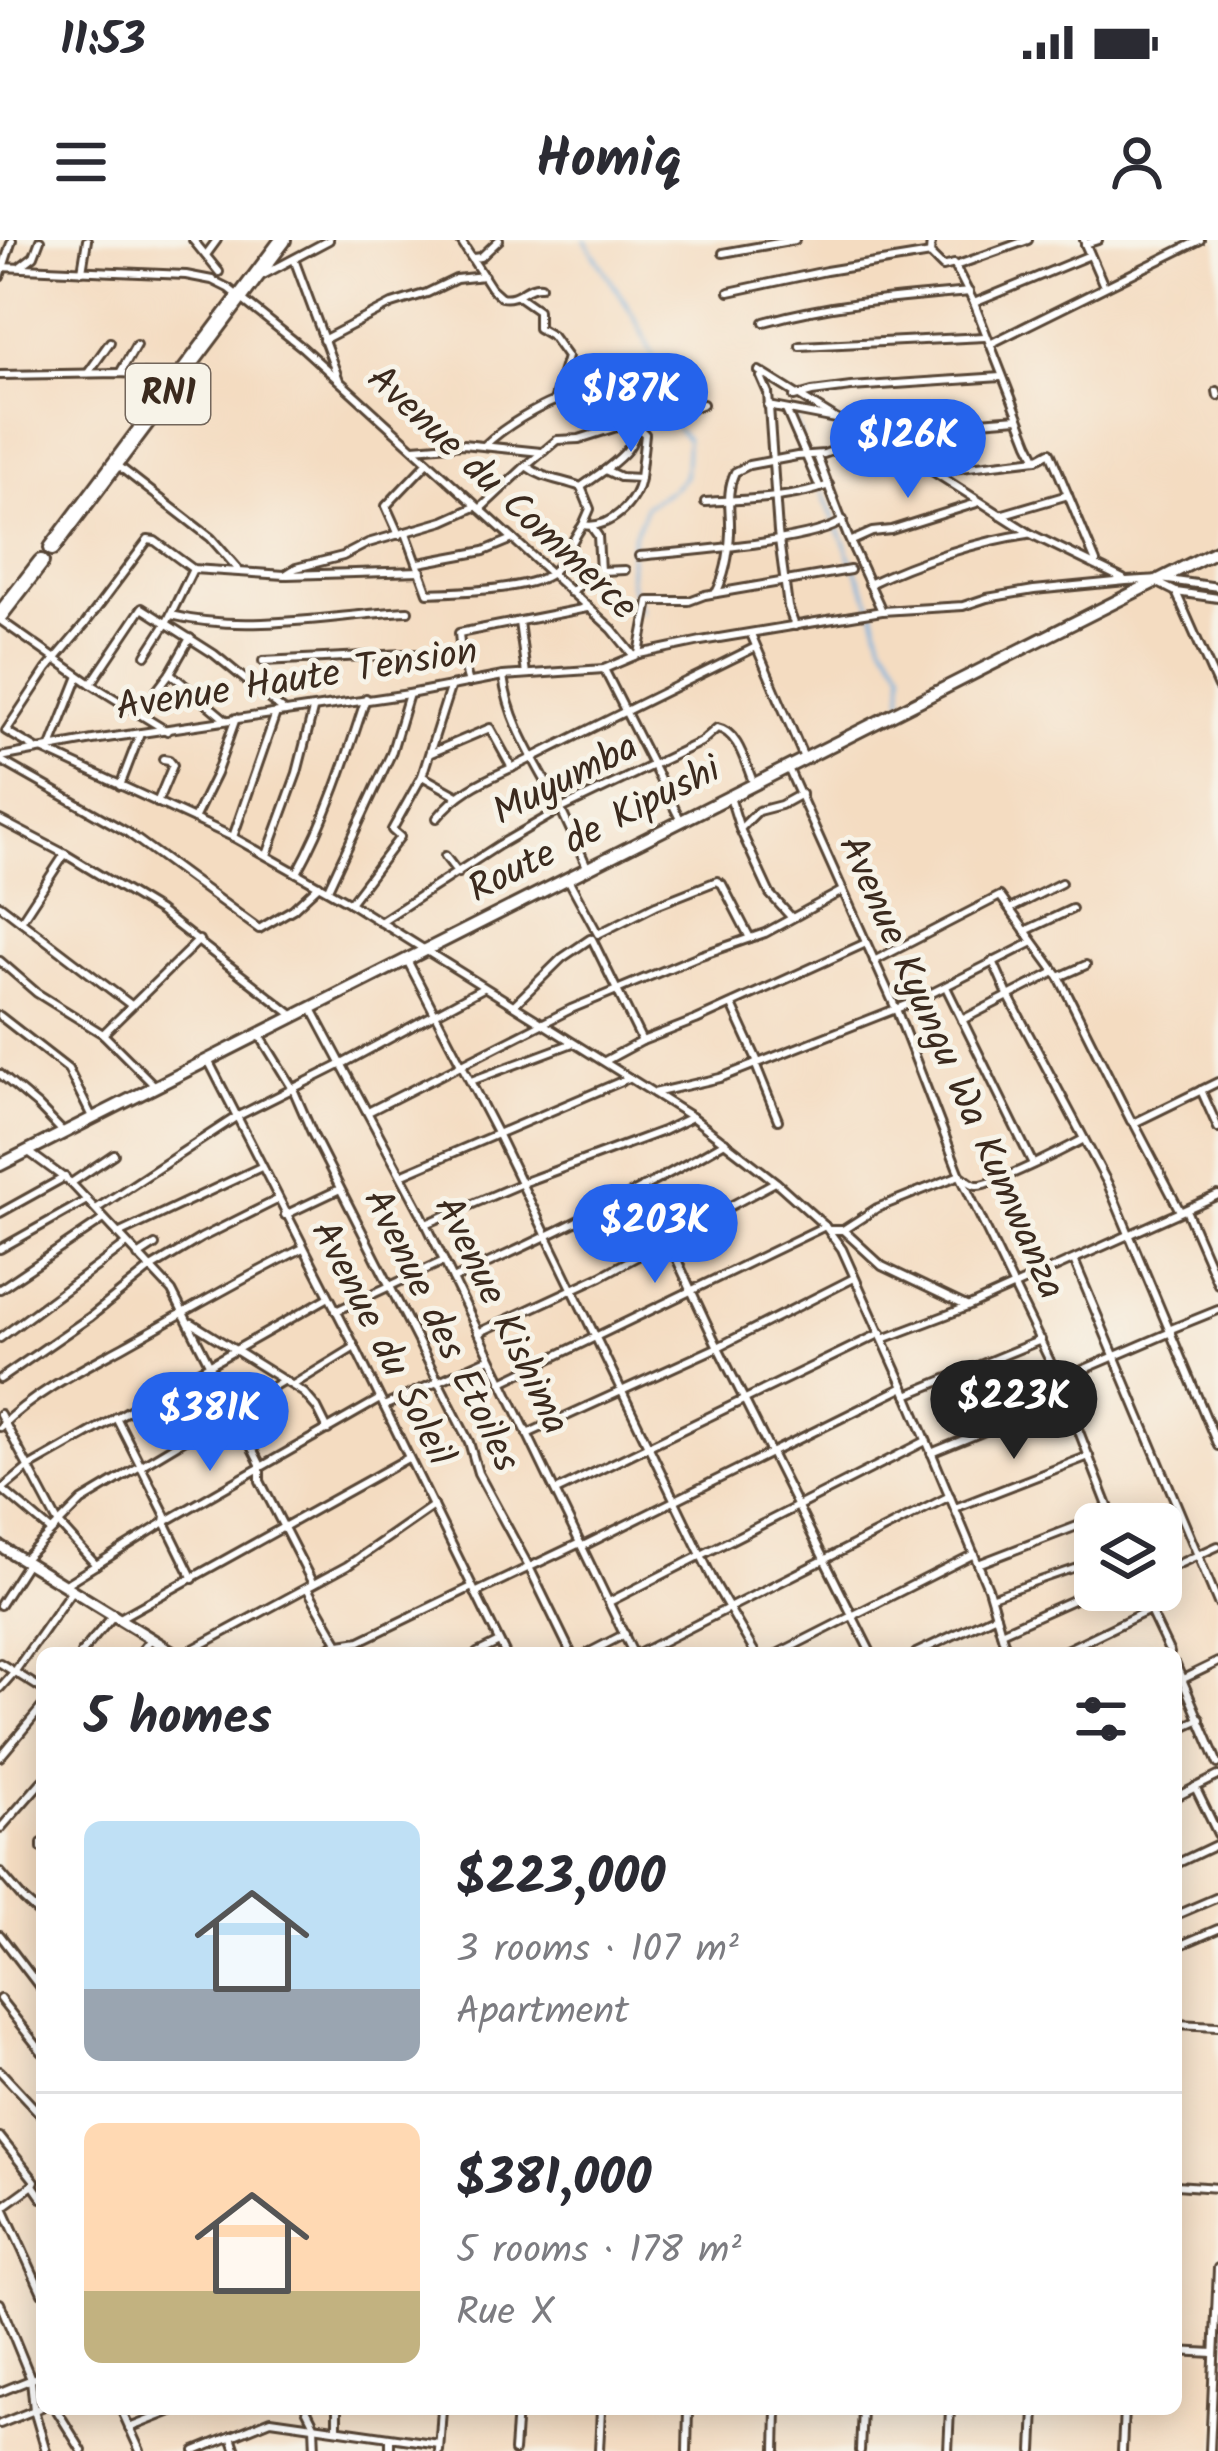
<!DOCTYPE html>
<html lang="en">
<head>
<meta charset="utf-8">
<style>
  body { margin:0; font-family:Kalam,sans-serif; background:#f7f7f7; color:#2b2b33; height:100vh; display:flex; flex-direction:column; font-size:45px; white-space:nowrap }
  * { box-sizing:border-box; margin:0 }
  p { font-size:39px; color:#7c7c81 }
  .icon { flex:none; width:66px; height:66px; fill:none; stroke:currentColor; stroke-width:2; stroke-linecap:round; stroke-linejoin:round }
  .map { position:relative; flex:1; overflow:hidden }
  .panel { position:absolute; left:36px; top:1407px; width:1146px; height:768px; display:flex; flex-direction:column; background:#fff; border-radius:18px; box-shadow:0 6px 30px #0003 }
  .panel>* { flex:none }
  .fabs { position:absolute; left:1074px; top:1263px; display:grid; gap:24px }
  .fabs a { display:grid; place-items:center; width:108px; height:108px; border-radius:18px; background:#fff; box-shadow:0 6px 30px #0003; font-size:60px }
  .price { position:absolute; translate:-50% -102px; padding:0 27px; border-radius:42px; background:#2563eb; color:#fff; font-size:39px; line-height:78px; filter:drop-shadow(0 3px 6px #0008) }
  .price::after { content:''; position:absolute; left:50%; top:72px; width:36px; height:27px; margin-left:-18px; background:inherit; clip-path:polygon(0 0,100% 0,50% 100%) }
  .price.current { background:#222; color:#fff }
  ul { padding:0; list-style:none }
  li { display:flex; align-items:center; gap:36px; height:300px; padding:0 48px }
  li+li { border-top:3px solid #e1e1e2 }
  li span { display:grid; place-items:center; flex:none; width:336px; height:240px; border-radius:18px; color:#555 }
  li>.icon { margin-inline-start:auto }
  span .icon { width:144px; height:144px; fill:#fffc; stroke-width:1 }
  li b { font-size:51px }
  h2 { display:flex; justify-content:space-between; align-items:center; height:144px; padding:0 48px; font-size:51px }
  .status { display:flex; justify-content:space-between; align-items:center; height:84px; padding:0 60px; background:#fff; direction:ltr }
  .status svg { height:33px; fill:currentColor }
  header { display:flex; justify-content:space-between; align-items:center; height:156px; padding:0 48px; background:#fff; font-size:54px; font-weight:700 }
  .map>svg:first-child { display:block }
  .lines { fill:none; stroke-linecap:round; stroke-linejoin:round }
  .stream { stroke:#6aaddf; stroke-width:3 }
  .pedestrian-casing { stroke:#574536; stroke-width:10 }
  .minor-casing { stroke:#574536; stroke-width:12 }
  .tertiary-casing { stroke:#574536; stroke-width:15 }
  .secondary-casing { stroke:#574536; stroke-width:16 }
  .trunk-casing { stroke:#574536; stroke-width:20 }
  .pedestrian { stroke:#fff; stroke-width:4.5 }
  .minor { stroke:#fff; stroke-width:6 }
  .tertiary { stroke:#fff; stroke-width:9 }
  .secondary { stroke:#fff; stroke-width:10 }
  .trunk { stroke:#fff; stroke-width:14 }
  .labels { text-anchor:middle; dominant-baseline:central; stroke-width:10; stroke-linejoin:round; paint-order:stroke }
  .shield { fill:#f7f3e8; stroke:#73665b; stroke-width:3 }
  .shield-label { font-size:36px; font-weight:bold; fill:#3b2a1e }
  .street-label { font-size:39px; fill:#3b2a1e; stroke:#f7f3e8 }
</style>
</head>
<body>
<div class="status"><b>11:53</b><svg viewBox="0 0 49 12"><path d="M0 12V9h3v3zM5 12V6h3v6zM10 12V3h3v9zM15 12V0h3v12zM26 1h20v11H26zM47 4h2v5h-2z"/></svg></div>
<header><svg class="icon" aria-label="menu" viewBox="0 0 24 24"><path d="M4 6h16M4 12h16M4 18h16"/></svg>Homiq<svg class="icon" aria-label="person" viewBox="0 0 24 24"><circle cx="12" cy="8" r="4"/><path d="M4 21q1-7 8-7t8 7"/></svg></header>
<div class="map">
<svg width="1218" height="2211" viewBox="0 0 1218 2211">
  <rect width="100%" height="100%" fill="#f7f3e8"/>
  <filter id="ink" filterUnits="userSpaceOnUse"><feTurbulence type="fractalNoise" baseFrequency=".00833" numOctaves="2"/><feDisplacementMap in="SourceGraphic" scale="24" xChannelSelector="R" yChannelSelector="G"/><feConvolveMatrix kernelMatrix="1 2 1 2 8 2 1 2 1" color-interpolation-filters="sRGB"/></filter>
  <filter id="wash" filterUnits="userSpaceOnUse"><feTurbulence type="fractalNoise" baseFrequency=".004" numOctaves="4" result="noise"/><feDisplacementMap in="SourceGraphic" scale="48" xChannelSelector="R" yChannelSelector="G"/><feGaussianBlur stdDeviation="2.7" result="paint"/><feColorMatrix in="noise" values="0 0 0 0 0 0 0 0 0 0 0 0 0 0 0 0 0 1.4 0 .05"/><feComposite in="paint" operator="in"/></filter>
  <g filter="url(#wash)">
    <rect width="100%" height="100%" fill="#f4dcc1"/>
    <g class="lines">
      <g class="stream">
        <path d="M 585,0 L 635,78 L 654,118 L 649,134 L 660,158 L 660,169 L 664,175 L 674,181 L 674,186 L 687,199 L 685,236 L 674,248 L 645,266 C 644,279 639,282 634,294 C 631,301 629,337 631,344 C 632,353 639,363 642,372"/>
        <path d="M 794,178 L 792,180 L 793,175 L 801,198"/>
        <path d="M 822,252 L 873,369 L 882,401 L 903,430 L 902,460"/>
      </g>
    </g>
  </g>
  <g filter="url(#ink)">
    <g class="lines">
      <defs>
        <path id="pedestrian" d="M 991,1357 L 1081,1326"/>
        <g id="minor">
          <path d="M 193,0 L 219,32"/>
          <path d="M 460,0 L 491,48 L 501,57 C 518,61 526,44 541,46"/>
          <path d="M 931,0 L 930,14 L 943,27 L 954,24 L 974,63 L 1029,203 L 1037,219 L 1050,212 L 1096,322"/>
          <path d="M 1084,0 L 1104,46"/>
          <path d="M 723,13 L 795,0"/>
          <path d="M 206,15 L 217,0"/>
          <path d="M 473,18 L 481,17 L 499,0"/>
          <path d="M 294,19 L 339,140"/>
          <path d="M 21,26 L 34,16 L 40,0"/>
          <path d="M 955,26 L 1028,0"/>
          <path d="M 0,27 L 186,35 L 212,40 L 228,48 L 303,108 L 612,389 L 634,416"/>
          <path d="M 82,31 L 87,0"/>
          <path d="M 263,35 L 329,0"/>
          <path d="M 0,37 L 12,0"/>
          <path d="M 729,52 L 826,31 L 931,14"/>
          <path d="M 518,56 L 538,70 L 538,88 L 552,96 L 567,117 L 554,161"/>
          <path d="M 974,63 L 1090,15 L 1085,4 L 1098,0"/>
          <path d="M 764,82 C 832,63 899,58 969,52"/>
          <path d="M 323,100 L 392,64 L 427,53 L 456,39 L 484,36"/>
          <path d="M 990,104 L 1200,0"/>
          <path d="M 800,106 L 985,97"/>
          <path d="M 759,131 L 833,177"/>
          <path d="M 88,133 L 110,102"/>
          <path d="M 120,133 L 136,105"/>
          <path d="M 0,135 L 120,133 L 177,137"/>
          <path d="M 761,137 L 768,153 L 778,292 L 788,367 L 795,386"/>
          <path d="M 1217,151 L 1218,156"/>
          <path d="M 794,157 L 812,152 L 851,147 L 1001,137"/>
          <path d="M 610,165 L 623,185"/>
          <path d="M 768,166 L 836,179 L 918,222 L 1031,294 L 1123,339"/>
          <path d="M 786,170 L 820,248"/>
          <path d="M 866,193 L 879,189 L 1018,178"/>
          <path d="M 484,206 C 505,186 556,153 586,154 C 591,154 632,170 638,174 C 658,172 684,172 703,164"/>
          <path d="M 414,208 L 463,204 L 541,212"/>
          <path d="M 817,216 L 848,297 L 882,371"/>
          <path d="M 116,224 L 211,298 L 238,329"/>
          <path d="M 526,226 L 557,200 L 579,199 L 623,185 L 636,186 L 645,194 L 640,238"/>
          <path d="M 605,230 C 620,218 635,207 636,187"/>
          <path d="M 934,231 L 1037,219"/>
          <path d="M 581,247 L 590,269 L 583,285"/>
          <path d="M 705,262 C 746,259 790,260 829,245"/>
          <path d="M 1000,275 L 1068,255"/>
          <path d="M 593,289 L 598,296 L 600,331"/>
          <path d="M 406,293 L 428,353 C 455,352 531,350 551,333 C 565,321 572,299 583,285 C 609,290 637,263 640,238 L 620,237 L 605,230 L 581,247 C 560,239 545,240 526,226 L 480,269"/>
          <path d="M 399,295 L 386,266 L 428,222"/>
          <path d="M 852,301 L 872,292 L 891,290 L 980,262"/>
          <path d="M 639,316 C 678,312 820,302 843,280"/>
          <path d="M 419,323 L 484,311 L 513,299"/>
          <path d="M 287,335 L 421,331"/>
          <path d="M 1158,343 L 1176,352 L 1218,358"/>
          <path d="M 869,344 C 915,322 978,301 1028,294"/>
          <path d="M 570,352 L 600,331 L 625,330"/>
          <path d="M 1176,352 L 1218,447"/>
          <path d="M 716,353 C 726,334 729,314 730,293 C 731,270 725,254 735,232 L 749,225 L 797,216 L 824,214 L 869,197"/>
          <path d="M 171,375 C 247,394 330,375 408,371"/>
          <path d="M 0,380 L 91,444 L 167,491"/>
          <path d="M 519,382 L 526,434"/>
          <path d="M 751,394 L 804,518"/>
          <path d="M 639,414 L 649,361 L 689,361 L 705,355 L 850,330"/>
          <path d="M 146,415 L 166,384 L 193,329"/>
          <path d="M 263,421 L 405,414 L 461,415"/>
          <path d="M 604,429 L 681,581"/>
          <path d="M 170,433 L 226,480"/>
          <path d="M 503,436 C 509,485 538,525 560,568 C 570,588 579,609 588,629"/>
          <path d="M 469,443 L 461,415 L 459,393 L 587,368"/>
          <path d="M 91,444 L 142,368 L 214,414 L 285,472"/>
          <path d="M 139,474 L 170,433 L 190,398"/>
          <path d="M 35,508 L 6,491 L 47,429 L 85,384 L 148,300 L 155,301 L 193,329 L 285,335 L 296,328 L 343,316 L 368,303 L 444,281 L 475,267"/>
          <path d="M 50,509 L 79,436"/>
          <path d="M 44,510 L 233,597 L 350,663 L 692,877 L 776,942 L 825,986 L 842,1009 L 904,1147 L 988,1348 L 1007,1413"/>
          <path d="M 431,513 L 490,488 L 512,528"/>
          <path d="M 0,517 L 93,500 L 409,454 L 503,436 L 604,429 L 639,414 L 701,401 L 882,371 L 963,366 L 987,358 L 1034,350 L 1126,341 L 1161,339 L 1218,347"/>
          <path d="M 0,520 L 127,592 L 259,689 L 293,669 L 319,645"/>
          <path d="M 788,528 L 896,769 L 960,935 L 1059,1140 L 1115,1284"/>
          <path d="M 422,536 L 458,556"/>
          <path d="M 120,546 L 140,494"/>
          <path d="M 730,557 L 740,589 L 770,654 L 791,677"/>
          <path d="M 157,563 L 173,525 L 169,520 L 163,519"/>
          <path d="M 437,578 C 465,544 493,538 530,519 C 605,481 681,444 756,407"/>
          <path d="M 194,579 L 216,534 L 236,478"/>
          <path d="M 0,580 L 65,614 L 159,671 L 294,776"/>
          <path d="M 740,589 L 758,571 L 781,565 L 801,554"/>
          <path d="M 233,597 L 275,476"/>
          <path d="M 267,615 L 297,533 L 313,470"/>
          <path d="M 445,616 L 458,633"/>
          <path d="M 297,633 C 327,579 347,517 366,458"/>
          <path d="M 568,639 L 598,694 L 656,665 L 717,641 L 722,644 L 750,698"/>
          <path d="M 328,649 L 391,514 L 409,454"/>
          <path d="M 350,663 L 400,597 L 392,590 L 422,536 L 450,448"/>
          <path d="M 0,665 L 131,765"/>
          <path d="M 1010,669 L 1061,643"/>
          <path d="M 21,681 L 65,614"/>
          <path d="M 380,682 L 499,605 L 561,569 L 701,502 L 717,488 C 739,492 745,524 754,544"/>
          <path d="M 1025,691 L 1072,669"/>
          <path d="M 592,699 L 642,801 L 605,821"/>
          <path d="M 407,720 L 497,893 L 715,1344 L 755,1413"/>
          <path d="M 0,721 L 37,753 L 103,794 L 156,847"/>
          <path d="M 874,721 L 1000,656 L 1059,737 L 1131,881 L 1134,883 L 1180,971"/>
          <path d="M 993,721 L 1008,755 L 1108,944 L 1218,1206"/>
          <path d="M 1059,737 L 1086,725"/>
          <path d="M 946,747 L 1033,924"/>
          <path d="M 514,765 L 562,718 L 590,699"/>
          <path d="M 732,765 L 758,822"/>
          <path d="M 311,767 L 421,973 L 633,1413"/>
          <path d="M 0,776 L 68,829 L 92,877"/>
          <path d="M 962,780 L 1055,732"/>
          <path d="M 103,794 L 199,700"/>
          <path d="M 259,794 L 293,849 L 313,895 L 469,1202 L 478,1233 L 529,1327 L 571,1413"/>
          <path d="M 642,801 L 696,780 L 866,703"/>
          <path d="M 208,820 L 355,1107 L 505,1413"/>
          <path d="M 755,823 L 778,880"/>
          <path d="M 0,834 L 37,865 L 63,892"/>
          <path d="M 471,841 L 573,803"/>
          <path d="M 1201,850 L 1218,888"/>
          <path d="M 654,853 L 720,838 L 916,761 L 1033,702"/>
          <path d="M 368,872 L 571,769 L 701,715 L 765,693 L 842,651"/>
          <path d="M 1134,883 L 1218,842"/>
          <path d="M 30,913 L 71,943 L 172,1051 L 260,1224 L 260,1241 L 313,1344"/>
          <path d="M 401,935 L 629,838"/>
          <path d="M 71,943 L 114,914"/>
          <path d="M 643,947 L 713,1097 L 871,1413"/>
          <path d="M 96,969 L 236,877 L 344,823 L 483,748"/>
          <path d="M 1186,970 L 1218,1044"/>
          <path d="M 0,973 L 65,937"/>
          <path d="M 285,975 L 340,949"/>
          <path d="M 426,984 L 522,943 L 663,891 L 692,877"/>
          <path d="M 830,990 L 843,990 L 877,968 L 960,935 C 963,937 972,945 976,945 C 992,947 1067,908 1084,899"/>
          <path d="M 843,990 L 882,1026 L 966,1066"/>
          <path d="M 118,994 L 261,927"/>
          <path d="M 0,1009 L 87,960"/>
          <path d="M 138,1016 L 155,1005"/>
          <path d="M 1074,1020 L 1218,1363"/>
          <path d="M 453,1039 C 546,998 637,953 725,902"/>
          <path d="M 0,1049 L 104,979"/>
          <path d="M 336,1071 L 444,1021"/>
          <path d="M 192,1083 L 304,1153 L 317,1168 L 328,1190"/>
          <path d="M 1171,1089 L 1218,1070"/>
          <path d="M 478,1093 L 601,1036 L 775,942"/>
          <path d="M 0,1098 L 127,1004"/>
          <path d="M 883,1099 L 965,1068 L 1218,955"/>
          <path d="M 0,1139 L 90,1077 L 151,1028 L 201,998 L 277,960"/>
          <path d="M 1059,1140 L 1171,1092"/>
          <path d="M 502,1142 L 825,986"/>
          <path d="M 293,1145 L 355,1107"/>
          <path d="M 907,1155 L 1041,1100"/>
          <path d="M 384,1166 L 490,1118"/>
          <path d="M 0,1174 L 58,1283 L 96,1325"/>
          <path d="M 116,1177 L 166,1276 L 165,1282 L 193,1339"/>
          <path d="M 0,1187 C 34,1153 82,1129 124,1106 C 183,1073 242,1039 303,1008"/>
          <path d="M 527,1194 L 718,1107 L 854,1038"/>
          <path d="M 931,1213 L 1066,1158"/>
          <path d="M 3,1250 L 50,1290"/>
          <path d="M 0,1251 L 29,1227 L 329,1057"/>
          <path d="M 556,1251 L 881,1093"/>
          <path d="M 955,1268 L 1089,1216"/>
          <path d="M 583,1306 L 904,1147"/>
          <path d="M 23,1320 L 82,1261 L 284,1140"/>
          <path d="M 978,1324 L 1111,1273"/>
          <path d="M 1161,1332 L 1218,1306"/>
          <path d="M 64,1345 L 165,1282 L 380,1159"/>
          <path d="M 307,1348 L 339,1404"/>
          <path d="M 1140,1350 L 1170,1413"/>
          <path d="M 475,1353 L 580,1303"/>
          <path d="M 609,1362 L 926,1201"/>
          <path d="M 0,1365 L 27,1323"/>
          <path d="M 118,1379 L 408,1218"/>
          <path d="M 1001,1392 L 1095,1350"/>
          <path d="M 81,1413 L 113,1376"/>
          <path d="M 140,1413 L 151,1399"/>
          <path d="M 186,1413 L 347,1326 L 433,1266"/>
          <path d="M 319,1413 L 334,1405 L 360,1401 L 472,1347"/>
          <path d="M 477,1413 L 499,1402"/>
          <path d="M 588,1413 L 625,1394"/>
          <path d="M 640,1413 L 950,1256"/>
          <path d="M 779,1413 L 974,1314"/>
          <path d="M 916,1413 L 996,1375"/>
          <path d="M 1060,1413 L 1149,1370"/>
          <path d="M 0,1423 L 42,1449"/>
          <path d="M 1176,1425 L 1218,1524"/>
          <path d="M 1183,1439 L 1218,1422"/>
          <path d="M 0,1448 L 15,1431 L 72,1350"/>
          <path d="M 1176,1490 L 1200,1479"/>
          <path d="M 0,1517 L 42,1467"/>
          <path d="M 1195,1547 L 1218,1594"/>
          <path d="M 1176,1557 L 1218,1536"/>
          <path d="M 0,1589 L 42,1541"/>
          <path d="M 42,1603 L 42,1608"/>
          <path d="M 1176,1624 L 1218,1604"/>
          <path d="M 0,1632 L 24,1660 L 42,1676"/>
          <path d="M 1176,1675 L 1218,1657"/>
          <path d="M 0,1695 L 42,1750"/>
          <path d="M 1176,1707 L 1218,1689"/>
          <path d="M 0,1759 L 42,1812"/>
          <path d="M 1176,1784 L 1218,1786"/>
          <path d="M 0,1831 L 42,1876"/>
          <path d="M 0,1897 L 35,1941 L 33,1945 L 42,1958"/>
          <path d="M 1176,1945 L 1218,1948"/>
          <path d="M 0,1961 L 42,2053"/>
          <path d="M 0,1969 L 33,1945"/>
          <path d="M 0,2063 L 31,2139 L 34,2170 L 46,2211"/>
          <path d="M 1176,2111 L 1214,2113"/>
          <path d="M 0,2152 L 42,2135"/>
          <path d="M 56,2169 L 82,2211"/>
          <path d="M 121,2169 L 140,2211"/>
          <path d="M 306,2169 L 314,2185 L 315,2211"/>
          <path d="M 0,2184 L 42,2167"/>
          <path d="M 129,2188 L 177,2169"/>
          <path d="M 337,2188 L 337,2169"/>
          <path d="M 231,2196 L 236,2211"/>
          <path d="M 390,2199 L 390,2211"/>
          <path d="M 195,2211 L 271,2180 L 439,2204"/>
          <path d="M 439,2211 L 442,2169"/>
          <path d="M 514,2211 L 517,2169"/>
          <path d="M 599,2211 L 601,2169"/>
          <path d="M 687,2211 L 688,2169"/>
          <path d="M 776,2211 L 777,2169"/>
          <path d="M 860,2211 L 862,2169"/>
          <path d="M 948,2211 L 950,2169"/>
          <path d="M 1033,2211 L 1035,2169"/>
          <path d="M 1122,2211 L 1124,2169"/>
          <path d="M 1210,2211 L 1218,2028"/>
        </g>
        <path id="tertiary" d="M 0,1306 L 175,1413"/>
        <path id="secondary" d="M 0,925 L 1218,310"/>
        <g id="trunk">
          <path d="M 52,308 L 283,0"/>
          <path d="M 0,375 L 41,322"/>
        </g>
      </defs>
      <use href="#pedestrian" class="pedestrian-casing"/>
      <use href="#minor" class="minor-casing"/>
      <use href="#tertiary" class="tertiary-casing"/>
      <use href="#secondary" class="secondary-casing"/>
      <use href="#trunk" class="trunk-casing"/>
      <use href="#pedestrian" class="pedestrian"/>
      <use href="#minor" class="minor"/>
      <use href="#tertiary" class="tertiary"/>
      <use href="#secondary" class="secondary"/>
      <use href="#trunk" class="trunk"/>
    </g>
  </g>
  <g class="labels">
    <rect class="shield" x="126" y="124" width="84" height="60" rx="9"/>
    <g class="shield-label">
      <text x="168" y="154">RN1</text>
    </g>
    <g class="street-label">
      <text transform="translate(501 254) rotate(43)">Avenue du Commerce</text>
      <text transform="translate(297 441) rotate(-9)">Avenue Haute Tension</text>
      <text transform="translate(566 541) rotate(-27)">Muyumba</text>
      <text transform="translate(595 591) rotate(-27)">Route de Kipushi</text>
      <text transform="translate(950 828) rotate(66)">Avenue Kyungu Wa Kumwanza</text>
      <text transform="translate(500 1076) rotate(64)">Avenue Kishima</text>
      <text transform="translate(440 1091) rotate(64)">Avenue des Etoiles</text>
      <text transform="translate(381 1104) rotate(63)">Avenue du Soleil</text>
    </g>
  </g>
</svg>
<div class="fabs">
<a><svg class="icon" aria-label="layers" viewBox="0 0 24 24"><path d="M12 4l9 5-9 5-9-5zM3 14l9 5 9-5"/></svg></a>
</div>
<b class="price" style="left:631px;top:215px">$187K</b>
<b class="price" style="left:908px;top:261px">$126K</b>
<b class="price" style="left:655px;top:1046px">$203K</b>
<b class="price current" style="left:1014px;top:1222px">$223K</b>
<b class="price" style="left:210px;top:1234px">$381K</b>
<section class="panel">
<h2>5 homes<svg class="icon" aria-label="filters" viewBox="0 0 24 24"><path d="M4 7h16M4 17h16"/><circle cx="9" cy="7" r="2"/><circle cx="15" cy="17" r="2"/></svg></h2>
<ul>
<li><span style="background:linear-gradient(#bfe0f5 70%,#9aa5b1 0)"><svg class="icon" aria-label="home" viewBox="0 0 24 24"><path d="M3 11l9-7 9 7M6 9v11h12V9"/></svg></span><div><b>$223,000</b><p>3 rooms · 107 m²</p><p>Apartment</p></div></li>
<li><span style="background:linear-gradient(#ffd9b3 70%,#c2b280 0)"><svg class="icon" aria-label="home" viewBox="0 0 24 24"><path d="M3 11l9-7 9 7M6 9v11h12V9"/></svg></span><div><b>$381,000</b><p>5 rooms · 178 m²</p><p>Rue X</p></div></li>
</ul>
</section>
</div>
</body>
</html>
